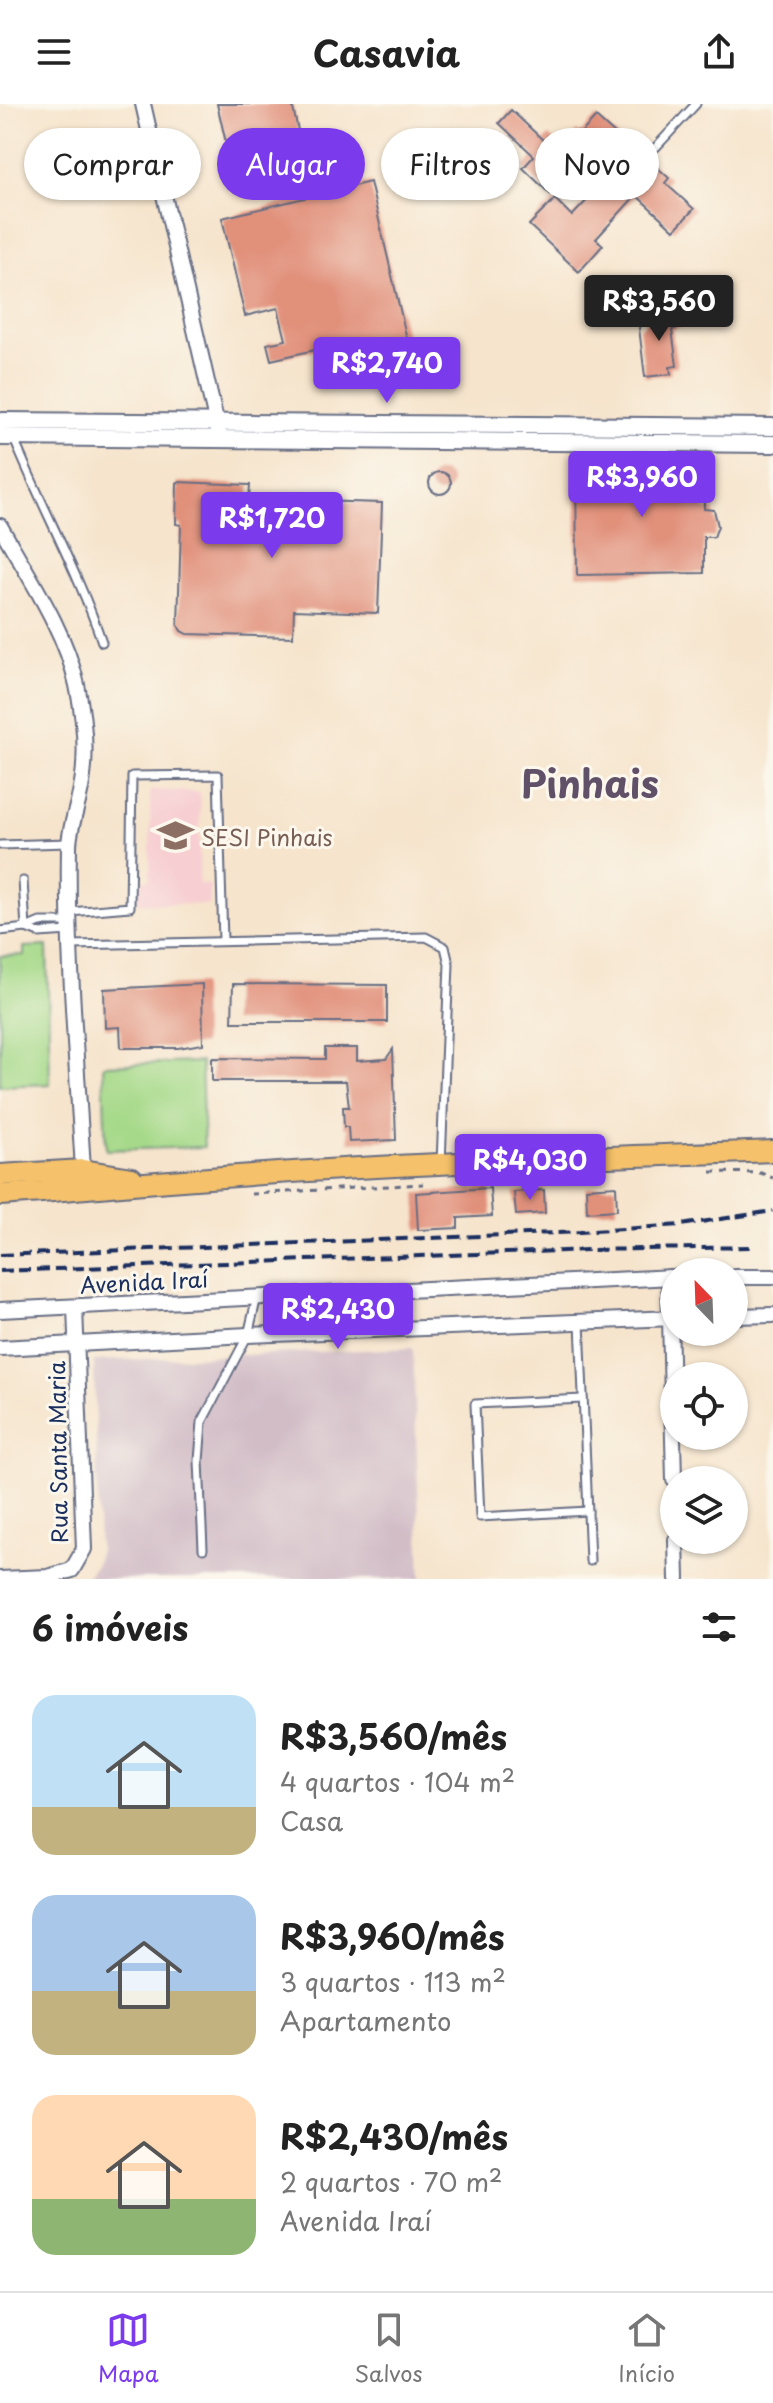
<!DOCTYPE html>
<html lang="pt">
<head>
<meta charset="utf-8">
<style>
  body { margin:0; font-family:"Playpen Sans",sans-serif; background:#f2f2f2; color:#222; height:100vh; display:flex; flex-direction:column; font-size:30px; white-space:nowrap }
  * { box-sizing:border-box; margin:0 }
  p { font-size:26px; color:#767676 }
  .icon { flex:none; width:44px; height:44px; fill:none; stroke:currentColor; stroke-width:2; stroke-linecap:round; stroke-linejoin:round }
  .map { position:relative; height:1475px; overflow:hidden }
  .drawer { display:flex; flex-direction:column; background:#fff; flex:1 }
  .drawer>* { flex:none }
  .hud { position:absolute; left:24px; top:24px; width:726px; height:72px; display:flex; gap:16px }
  .needle { width:52px; rotate:337deg }
  .controls { position:absolute; left:660px; top:1154px; display:grid; gap:16px }
  .controls a { display:grid; place-items:center; width:88px; height:88px; border-radius:50%; background:#fff; box-shadow:0 2px 6px #0004; font-size:40px }
  .price { position:absolute; translate:-50% -68px; padding:0 18px; border-radius:8px; background:#7c3aed; color:#fff; font-size:26px; line-height:52px; filter:drop-shadow(0 2px 4px #0008) }
  .price::after { content:''; position:absolute; left:50%; top:48px; width:24px; height:18px; margin-left:-12px; background:inherit; clip-path:polygon(0 0,100% 0,50% 100%) }
  .price.active { background:#222; color:#fff }
  ul { padding:0; list-style:none }
  li { display:flex; align-items:center; gap:24px; height:200px; padding:0 32px }
  li span { display:grid; place-items:center; flex:none; width:224px; height:160px; border-radius:24px; color:#555 }
  li>.icon { margin-inline-start:auto }
  span .icon { width:96px; height:96px; fill:#fffc; stroke-width:1 }
  li b { font-size:34px }
  h2 { display:flex; justify-content:space-between; align-items:center; height:96px; padding:0 32px; font-size:34px }
  .pill { padding:0 28px; border-radius:36px; background:#fff; box-shadow:0 2px 6px #0004; font-size:28px; line-height:72px }
  .pill.active { background:#7c3aed; color:#fff }
  header { display:flex; justify-content:space-between; align-items:center; height:104px; padding:0 32px; background:#fff; font-size:36px; font-weight:700 }
  .dock { display:flex; justify-content:space-around; align-items:center; height:112px; border-top:2px solid #e0e0e0; background:#fff; font-size:22px; color:#767676 }
  .dock a { display:grid; justify-items:center; gap:4px }
  .dock .active { color:#7c3aed }
  .map>svg:first-child { display:block }
  .built { fill:#f7cfd3 }
  .industrial { fill:#d2bdc7 }
  .green { fill:#a6d989; stroke:#608474; stroke-width:2 }
  .building { fill:#e1907a }
  .lines { fill:none; stroke-linecap:round; stroke-linejoin:round }
  .service-casing { stroke:#686e84; stroke-width:11 }
  .minor-casing { stroke:#686e84; stroke-width:18 }
  .tertiary-casing { stroke:#686e84; stroke-width:20 }
  .primary-casing { stroke:#686e84; stroke-width:24 }
  .path { stroke:#686e84; stroke-width:3; stroke-dasharray:6 6; stroke-linecap:butt }
  .service { stroke:#fff; stroke-width:7 }
  .minor { stroke:#fff; stroke-width:14 }
  .tertiary { stroke:#fff; stroke-width:16 }
  .primary { stroke:#f5c16b; stroke-width:20 }
  .rail { stroke:#1b2f5e; stroke-width:4; stroke-dasharray:12 6; stroke-linecap:butt }
  .labels { text-anchor:middle; dominant-baseline:central; stroke-width:6; stroke-linejoin:round; paint-order:stroke }
  .education-label { font-size:22px; fill:#785e54; stroke:#fbf7ec; text-anchor:start }
  .street-label { font-size:22px; fill:#1b2f5e; stroke:#fbf7ec }
  .town-label { font-size:38px; font-weight:bold; fill:#605168; stroke:#fbf7ec }
</style>
</head>
<body>
<header><svg class="icon" aria-label="menu" viewBox="0 0 24 24"><path d="M4 6h16M4 12h16M4 18h16"/></svg>Casavia<svg class="icon" aria-label="share" viewBox="0 0 24 24"><path d="M12 15V3M7 8l5-5 5 5M5 13v7h14v-7"/></svg></header>
<div class="map">
<svg width="773" height="1475" viewBox="0 0 773 1475">
  <rect width="100%" height="100%" fill="#fbf7ec"/>
  <filter id="ink" filterUnits="userSpaceOnUse"><feTurbulence type="fractalNoise" baseFrequency=".0125" numOctaves="2"/><feDisplacementMap in="SourceGraphic" scale="16" xChannelSelector="R" yChannelSelector="G"/><feConvolveMatrix kernelMatrix="1 2 1 2 8 2 1 2 1" color-interpolation-filters="sRGB"/></filter>
  <filter id="wash" filterUnits="userSpaceOnUse"><feTurbulence type="fractalNoise" baseFrequency=".006" numOctaves="4" result="noise"/><feDisplacementMap in="SourceGraphic" scale="32" xChannelSelector="R" yChannelSelector="G"/><feGaussianBlur stdDeviation="1.8" result="paint"/><feColorMatrix in="noise" values="0 0 0 0 0 0 0 0 0 0 0 0 0 0 0 0 0 1.4 0 .05"/><feComposite in="paint" operator="in"/></filter>
  <g filter="url(#wash)">
    <rect width="100%" height="100%" fill="#f6e4cc"/>
    <path class="built" d="M 150,686 L 200,688 L 199,780 L 210,781 L 210,801 L 138,799 L 138,777 L 150,776 Z"/>
    <path class="industrial" d="M 413,1244 L 421,1475 L 85,1475 L 96,1460 L 99,1447 L 94,1257 Z"/>
    <g class="green">
      <path d="M 47,842 L 50,980 L 0,982 L 0,852 L 24,851 L 24,843 Z"/>
      <path d="M 201,958 L 204,1043 L 106,1046 L 103,961 Z"/>
    </g>
    <g id="blocks">
      <g class="building">
        <path d="M 217,0 L 292,0 L 301,39 L 230,56 Z"/>
        <path d="M 511,6 L 544,37 L 549,32 L 562,44 L 577,27 L 580,30 L 596,13 L 626,40 L 628,37 L 669,74 L 665,79 L 694,105 L 674,126 L 636,91 L 596,135 L 603,141 L 579,168 L 529,121 L 555,95 L 572,112 L 614,68 L 592,46 L 550,90 L 523,64 L 534,52 L 499,19 Z"/>
        <path d="M 370,78 L 409,244 L 358,257 L 354,240 L 342,242 L 341,240 L 271,256 L 267,240 L 286,236 L 278,204 L 245,212 L 222,114 Z"/>
        <path d="M 645,207 L 664,207 L 682,216 L 680,222 L 672,226 L 677,262 L 670,263 L 671,270 L 645,273 L 639,224 L 645,219 Z"/>
        <path d="M 703,358 L 704,405 L 714,406 L 718,422 L 714,433 L 704,433 L 704,469 L 577,471 L 576,361 Z"/>
        <circle cx="440" cy="379" r="11"/>
        <path d="M 177,378 L 250,381 L 249,395 L 382,399 L 378,509 L 294,506 L 293,533 L 187,530 L 181,527 L 178,521 L 181,421 L 176,420 Z"/>
        <path d="M 202,880 L 203,940 L 178,944 L 121,944 L 120,923 L 105,924 L 104,885 Z"/>
        <path d="M 233,880 L 387,881 L 387,918 L 232,918 Z"/>
        <path d="M 325,944 L 357,944 L 357,957 L 386,955 L 393,945 L 396,1036 L 349,1038 L 348,1023 L 344,1023 L 343,1003 L 349,1003 L 346,977 L 212,977 L 212,954 L 325,955 Z"/>
        <path d="M 616,1082 L 617,1106 L 587,1108 L 586,1084 Z"/>
        <path d="M 490,1084 L 492,1112 L 458,1114 L 458,1124 L 418,1126 L 416,1089 Z"/>
        <path d="M 544,1086 L 545,1109 L 516,1111 L 514,1088 Z"/>
      </g>
    </g>
  </g>
  <g filter="url(#ink)">
    <use href="#blocks" fill-opacity="0" stroke="#686e84" stroke-width="2"/>
    <g class="lines">
      <defs>
        <g id="service">
          <path d="M 656,43 L 696,0"/>
          <path d="M 14,335 C 42,403 78,468 102,538"/>
          <path d="M 0,741 L 69,739"/>
          <path d="M 70,808 L 130,803 L 132,672 L 218,671 L 223,837"/>
          <path d="M 0,827 L 26,824 L 23,777"/>
          <path d="M 70,827 L 39,829 L 26,824 L 40,818 L 70,818"/>
          <path d="M 71,841 L 426,833 L 445,843 L 449,860 L 441,1059"/>
          <path d="M 580,1218 L 590,1457"/>
          <path d="M 583,1295 L 475,1300 L 480,1413 L 588,1407"/>
          <path d="M 203,1445 L 199,1357 L 202,1318 L 248,1231 L 257,1193"/>
        </g>
        <g id="minor">
          <path d="M 143,0 L 220,334"/>
          <path d="M 0,422 C 28,472 65,525 77,581 C 84,614 88,650 81,684 C 78,703 69,724 69,743 C 67,851 77,959 83,1066"/>
          <path d="M 669,1173 L 674,1376"/>
          <path d="M 734,1173 L 773,1173"/>
          <path d="M 0,1206 L 674,1173"/>
          <path d="M 734,1212 L 773,1211"/>
          <path d="M 0,1244 L 248,1231 L 674,1214"/>
          <path d="M 676,1436 L 677,1475"/>
          <path d="M 0,1475 L 48,1473 L 72,1466 L 84,1445 L 75,1203"/>
        </g>
        <g id="tertiary">
          <path d="M 0,317 L 773,323"/>
          <path d="M 0,333 L 773,340"/>
        </g>
        <g id="primary">
          <path d="M 0,1071 L 83,1066 L 132,1074"/>
          <path d="M 0,1091 C 52,1088 104,1082 157,1078 C 361,1061 568,1054 773,1047"/>
        </g>
      </defs>
      <use href="#service" class="service-casing"/>
      <use href="#minor" class="minor-casing"/>
      <use href="#tertiary" class="tertiary-casing"/>
      <use href="#primary" class="primary-casing"/>
      <g class="path">
        <path d="M 711,1068 L 761,1069 L 773,1074"/>
        <path d="M 251,1090 L 423,1080"/>
      </g>
      <use href="#service" class="service"/>
      <use href="#minor" class="minor"/>
      <use href="#tertiary" class="tertiary"/>
      <use href="#primary" class="primary"/>
      <g class="rail">
        <path d="M 0,1151 L 580,1128 L 681,1121 L 773,1107"/>
        <path d="M 0,1167 L 590,1146 L 752,1143"/>
      </g>
    </g>
  </g>
  <defs>
    <symbol id="school-bare" viewBox="-9 -9 18 18"><path d="M0-5L7-2L0 1L-7-2ZM-4 1L0 2.5L4 1V4Q0 6-4 4Z" fill="#8d6e63" stroke="#fbf7ec" stroke-width="2.5" paint-order="stroke"/></symbol>
  </defs>
  <g fill-rule="evenodd">
    <use href="#school-bare" x="150" y="706" width="51" height="51"/>
  </g>
  <g class="labels">
    <g class="education-label">
      <text x="201" y="732">SESI Pinhais</text>
    </g>
    <g class="street-label">
      <text transform="translate(144 1177) rotate(-3)">Avenida Iraí</text>
      <text transform="translate(57 1348) rotate(-91)">Rua Santa Maria</text>
    </g>
    <g class="town-label">
      <text x="590" y="678">Pinhais</text>
    </g>
  </g>
</svg>
<div class="controls">
<a><svg class="needle" viewBox="-14 -14 28 28"><path d="M0-13l5 13h-10z" fill="#e53935"/><path d="M0 13l5-13h-10z" fill="#767676"/></svg></a>
<a><svg class="icon" aria-label="locate" viewBox="0 0 24 24"><circle cx="12" cy="12" r="6"/><path d="M12 2v4M12 18v4M2 12h4M18 12h4"/></svg></a>
<a><svg class="icon" aria-label="layers" viewBox="0 0 24 24"><path d="M12 4l9 5-9 5-9-5zM3 14l9 5 9-5"/></svg></a>
</div>
<b class="price active" style="left:659px;top:239px">R$3,560</b>
<b class="price" style="left:387px;top:301px">R$2,740</b>
<b class="price" style="left:642px;top:415px">R$3,960</b>
<b class="price" style="left:272px;top:456px">R$1,720</b>
<b class="price" style="left:530px;top:1098px">R$4,030</b>
<b class="price" style="left:338px;top:1247px">R$2,430</b>
<div class="hud">
<a class="pill">Comprar</a>
<a class="pill active">Alugar</a>
<a class="pill">Filtros</a>
<a class="pill">Novo</a>
</div>
</div>
<section class="drawer">
<h2>6 imóveis<svg class="icon" aria-label="filters" viewBox="0 0 24 24"><path d="M4 7h16M4 17h16"/><circle cx="9" cy="7" r="2"/><circle cx="15" cy="17" r="2"/></svg></h2>
<ul>
<li><span style="background:linear-gradient(#bfe0f5 70%,#c2b280 0)"><svg class="icon" aria-label="home" viewBox="0 0 24 24"><path d="M3 11l9-7 9 7M6 9v11h12V9"/></svg></span><div><b>R$3,560/mês</b><p>4 quartos · 104 m²</p><p>Casa</p></div></li>
<li><span style="background:linear-gradient(#a9c7e8 60%,#c2b280 0)"><svg class="icon" aria-label="home" viewBox="0 0 24 24"><path d="M3 11l9-7 9 7M6 9v11h12V9"/></svg></span><div><b>R$3,960/mês</b><p>3 quartos · 113 m²</p><p>Apartamento</p></div></li>
<li><span style="background:linear-gradient(#ffd9b3 65%,#8fb573 0)"><svg class="icon" aria-label="home" viewBox="0 0 24 24"><path d="M3 11l9-7 9 7M6 9v11h12V9"/></svg></span><div><b>R$2,430/mês</b><p>2 quartos · 70 m²</p><p>Avenida Iraí</p></div></li>
</ul>
</section>
<nav class="dock">
<a class="active"><svg class="icon" aria-label="map" viewBox="0 0 24 24"><path d="M3 6l6-2 6 2 6-2v14l-6 2-6-2-6 2zM9 4v14M15 6v14"/></svg>Mapa</a>
<a><svg class="icon" aria-label="saved" viewBox="0 0 24 24"><path d="M7 4h10v16l-5-4-5 4z"/></svg>Salvos</a>
<a><svg class="icon" aria-label="home" viewBox="0 0 24 24"><path d="M3 11l9-7 9 7M6 9v11h12V9"/></svg>Início</a>
</nav>
</body>
</html>
